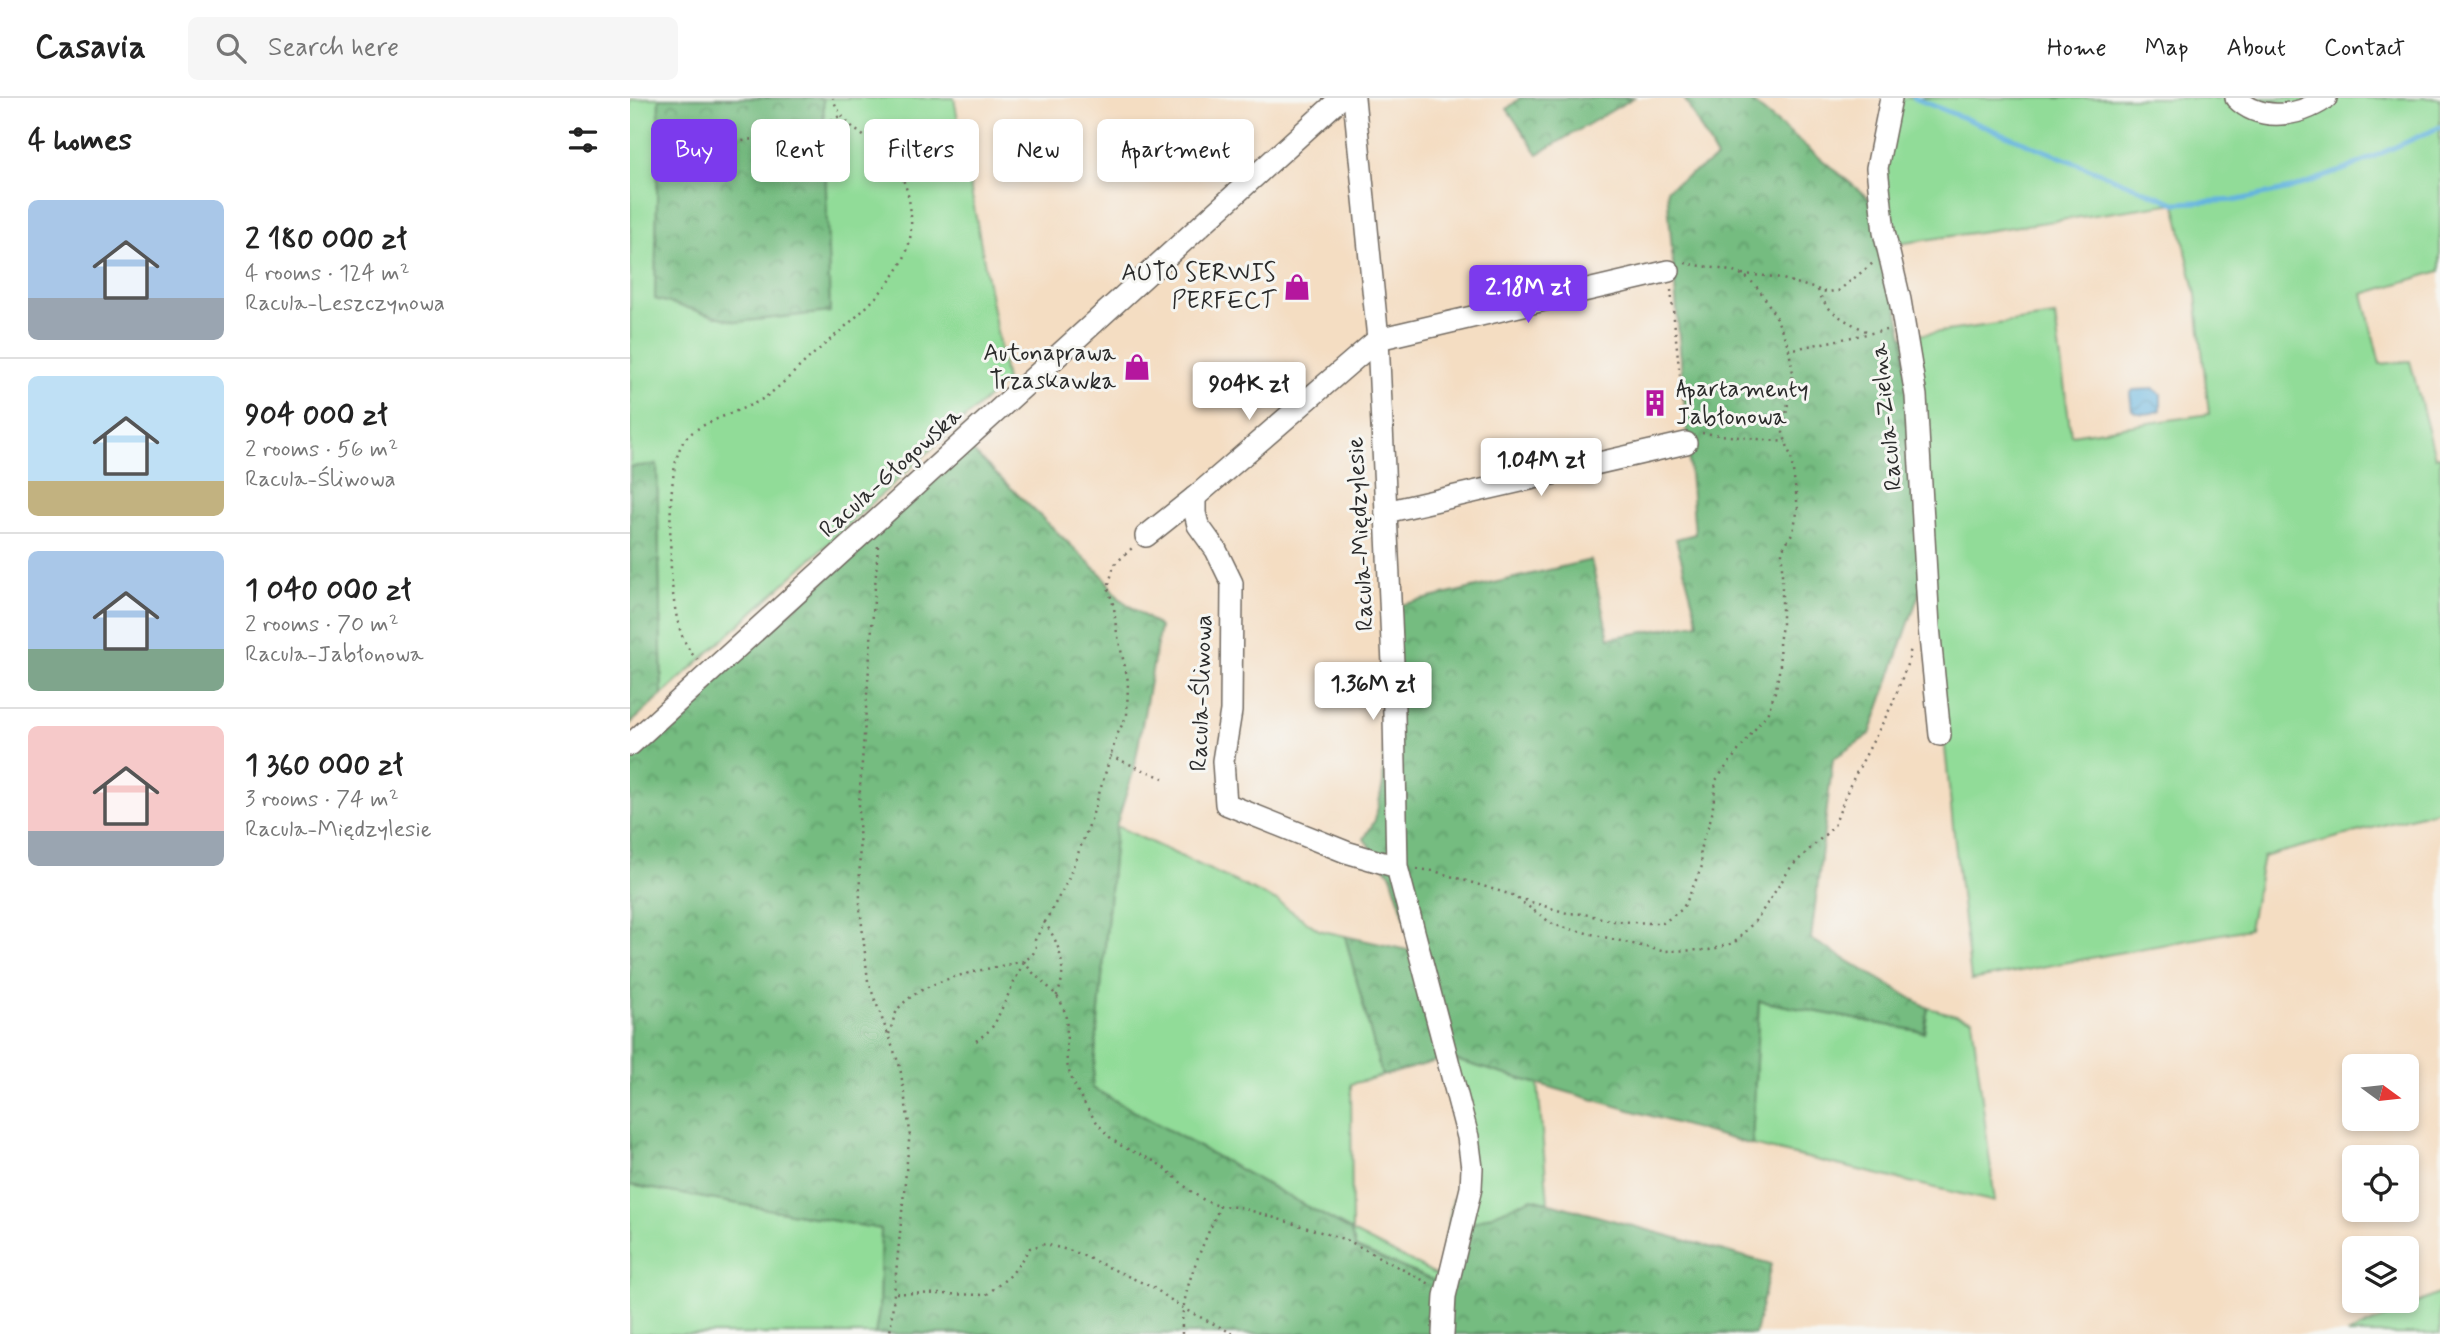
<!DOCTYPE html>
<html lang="en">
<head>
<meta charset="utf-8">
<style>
  body { margin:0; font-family:Mynerve,sans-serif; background:#f6f6f6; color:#222; height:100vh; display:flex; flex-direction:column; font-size:26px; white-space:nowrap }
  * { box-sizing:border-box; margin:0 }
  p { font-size:23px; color:#767676 }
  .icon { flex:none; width:38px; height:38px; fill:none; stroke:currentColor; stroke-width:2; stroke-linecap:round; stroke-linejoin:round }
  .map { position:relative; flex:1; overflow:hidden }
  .details { display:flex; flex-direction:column; background:#fff; width:630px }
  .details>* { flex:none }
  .hud { position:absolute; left:21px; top:21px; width:665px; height:63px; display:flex; gap:14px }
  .needle { width:46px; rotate:105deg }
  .tools { position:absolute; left:1712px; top:956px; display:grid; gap:14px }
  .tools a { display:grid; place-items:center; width:77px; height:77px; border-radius:10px; background:#fff; box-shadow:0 4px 10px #0003; font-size:35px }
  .price { position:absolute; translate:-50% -60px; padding:0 16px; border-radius:7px; background:#fff; color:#222; font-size:23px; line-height:46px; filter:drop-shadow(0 2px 4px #0008) }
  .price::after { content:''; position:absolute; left:50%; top:42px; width:21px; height:16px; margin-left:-10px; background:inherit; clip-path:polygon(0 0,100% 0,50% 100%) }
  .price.selected { background:#7c3aed; color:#fff }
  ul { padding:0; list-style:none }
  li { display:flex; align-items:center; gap:21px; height:175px; padding:0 28px }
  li+li { border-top:2px solid #e0e0e0 }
  li span { display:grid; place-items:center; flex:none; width:196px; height:140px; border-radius:10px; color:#555 }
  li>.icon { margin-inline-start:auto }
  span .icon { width:84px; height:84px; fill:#fffc; stroke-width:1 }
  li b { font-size:30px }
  h2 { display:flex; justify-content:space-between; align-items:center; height:84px; padding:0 28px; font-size:30px }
  .pill { padding:0 24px; border-radius:10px; background:#fff; box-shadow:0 4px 10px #0003; font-size:24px; line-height:63px }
  .pill.selected { background:#7c3aed; color:#fff }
  header { display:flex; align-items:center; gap:42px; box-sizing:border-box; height:98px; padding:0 35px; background:#fff; border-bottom:2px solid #e0e0e0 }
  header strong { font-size:33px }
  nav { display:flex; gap:38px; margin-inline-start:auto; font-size:24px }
  .search { width:490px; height:63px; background:#f6f6f6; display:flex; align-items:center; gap:18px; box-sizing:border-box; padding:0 24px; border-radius:10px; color:#767676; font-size:26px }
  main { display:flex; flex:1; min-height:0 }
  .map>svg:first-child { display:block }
  .green { fill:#91dc98; stroke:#5e8462; stroke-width:2 }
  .forest { fill:url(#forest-crowns); stroke:#507456; stroke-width:2 }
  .water { fill:url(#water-waves); stroke:#487085; stroke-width:2 }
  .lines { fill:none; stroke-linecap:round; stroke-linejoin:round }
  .stream { stroke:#64b4df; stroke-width:5 }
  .minor-casing { stroke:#716960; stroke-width:24 }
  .path { stroke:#716960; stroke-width:2.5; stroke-dasharray:2 5; stroke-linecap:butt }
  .minor { stroke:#fff; stroke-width:21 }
  .labels { text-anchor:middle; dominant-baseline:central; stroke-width:6; stroke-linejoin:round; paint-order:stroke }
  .poi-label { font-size:24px; fill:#2b2b2b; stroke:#f6f6f2; text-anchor:end }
  .street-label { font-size:24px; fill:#2b2b2b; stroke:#f6f6f2 }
</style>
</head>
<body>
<header>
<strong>Casavia</strong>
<div class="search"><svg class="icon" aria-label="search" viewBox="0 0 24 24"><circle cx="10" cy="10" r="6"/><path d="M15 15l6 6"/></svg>Search here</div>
<nav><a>Home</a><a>Map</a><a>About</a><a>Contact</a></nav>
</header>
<main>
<section class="details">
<h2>4 homes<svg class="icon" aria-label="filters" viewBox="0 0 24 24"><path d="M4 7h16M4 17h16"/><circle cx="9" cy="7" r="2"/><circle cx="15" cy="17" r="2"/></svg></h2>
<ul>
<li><span style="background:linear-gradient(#a9c7e8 70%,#9aa5b1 0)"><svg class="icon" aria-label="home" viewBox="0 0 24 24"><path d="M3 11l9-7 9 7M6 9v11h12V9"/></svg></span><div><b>2 180 000 zł</b><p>4 rooms · 124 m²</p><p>Racula-Leszczynowa</p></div></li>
<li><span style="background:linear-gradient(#bfe0f5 75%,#c2b280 0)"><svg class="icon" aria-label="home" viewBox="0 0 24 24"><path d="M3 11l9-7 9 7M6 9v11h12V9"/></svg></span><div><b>904 000 zł</b><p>2 rooms · 56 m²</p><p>Racula-Śliwowa</p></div></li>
<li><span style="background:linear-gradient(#a9c7e8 70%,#7fa58c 0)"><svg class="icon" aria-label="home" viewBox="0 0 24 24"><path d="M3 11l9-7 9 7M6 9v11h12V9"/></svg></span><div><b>1 040 000 zł</b><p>2 rooms · 70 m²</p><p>Racula-Jabłonowa</p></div></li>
<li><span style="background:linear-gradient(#f6c9c9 75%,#9aa5b1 0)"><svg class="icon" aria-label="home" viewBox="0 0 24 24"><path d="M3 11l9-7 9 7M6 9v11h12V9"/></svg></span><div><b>1 360 000 zł</b><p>3 rooms · 74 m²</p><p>Racula-Międzylesie</p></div></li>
</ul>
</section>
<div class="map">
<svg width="1810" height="1236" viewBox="0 0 1810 1236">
  <defs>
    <pattern id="forest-crowns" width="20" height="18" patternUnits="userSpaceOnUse" patternTransform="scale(1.75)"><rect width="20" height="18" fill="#74bc80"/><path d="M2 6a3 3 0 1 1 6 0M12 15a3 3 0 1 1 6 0" fill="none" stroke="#5f9969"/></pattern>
    <pattern id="water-waves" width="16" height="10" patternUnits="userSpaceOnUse" patternTransform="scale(1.75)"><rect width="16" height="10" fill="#64b4df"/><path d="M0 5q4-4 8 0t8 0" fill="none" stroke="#5393b5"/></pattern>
  </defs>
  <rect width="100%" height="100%" fill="#f6f6f2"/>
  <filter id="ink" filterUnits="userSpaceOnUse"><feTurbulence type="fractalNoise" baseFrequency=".0143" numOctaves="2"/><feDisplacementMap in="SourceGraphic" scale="14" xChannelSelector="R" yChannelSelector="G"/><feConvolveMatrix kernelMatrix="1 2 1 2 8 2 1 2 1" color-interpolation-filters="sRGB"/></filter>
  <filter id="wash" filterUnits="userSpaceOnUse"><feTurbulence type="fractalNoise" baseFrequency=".00686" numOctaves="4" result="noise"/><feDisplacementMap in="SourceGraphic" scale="28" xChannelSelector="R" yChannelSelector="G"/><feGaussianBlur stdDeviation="1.57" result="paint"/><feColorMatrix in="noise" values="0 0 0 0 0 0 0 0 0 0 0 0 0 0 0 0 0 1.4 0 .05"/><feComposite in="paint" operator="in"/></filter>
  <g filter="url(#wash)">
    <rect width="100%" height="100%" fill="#f4ddc2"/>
    <g class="green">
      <path d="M 16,0 L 29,0 L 25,201 L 200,214 L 193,0 L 324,0 L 376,283 L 32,597 L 27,367 L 0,369 L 0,2 Z"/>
      <path d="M 1259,0 L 1810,0 L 1810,173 L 1733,196 L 1750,266 L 1780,263 L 1805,359 L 1810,358 L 1810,712 L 1633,759 L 1619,831 L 1341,882 L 1323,728 L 1273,239 L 1425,218 L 1441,337 L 1579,316 L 1566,197 L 1545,105 L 1254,148 Z"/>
      <path d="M 486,728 L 647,803 L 689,832 L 715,838 L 752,978 L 721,986 L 722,1134 L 809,1178 L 823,1101 L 835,1100 L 818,960 L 908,986 L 918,1104 L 902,1100 L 814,1187 L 726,1150 L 720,1132 L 462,990 Z"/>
      <path d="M 1129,903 L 1294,934 L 1298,910 L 1342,921 L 1365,1104 L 1122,1047 Z"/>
      <path d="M 0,1087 L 251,1131 L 249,1213 L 245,1236 L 0,1236 Z"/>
      <path d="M 1810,1195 L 1810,1236 L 1717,1236 Z"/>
    </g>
    <g class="forest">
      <path d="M 29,0 L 193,0 L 200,214 L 107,224 L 25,201 Z"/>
      <path d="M 890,0 L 1003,0 L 908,56 L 877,11 Z"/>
      <path d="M 1054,0 L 1117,0 L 1247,107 L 1273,239 L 1296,476 L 1240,636 L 1203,661 L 1181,841 L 1298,910 L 1294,934 L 1129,903 L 1122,1047 L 818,960 L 752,978 L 715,838 L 786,854 L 761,777 L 734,741 L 745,722 L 753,686 L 756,559 L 754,511 L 961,462 L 979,540 L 1068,525 L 1046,441 L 1065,436 L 1037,91 L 1087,60 Z"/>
      <path d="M 340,351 L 472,477 L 490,501 L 530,529 L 504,671 L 486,728 L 462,990 L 720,1132 L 726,1150 L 814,1187 L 831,1130 L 902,1100 L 1141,1166 L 1125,1236 L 245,1236 L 249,1213 L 251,1131 L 0,1087 L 0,660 Z"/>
      <path d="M 27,366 L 32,597 L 0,626 L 0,369 Z"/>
    </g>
    <path class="water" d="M 1524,291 L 1531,296 L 1531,312 C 1522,316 1510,318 1502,312 L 1500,296 L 1503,292 Z"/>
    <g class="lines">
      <path class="stream" d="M 1284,0 L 1545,105 L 1608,102 L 1660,91 L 1716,71 L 1810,29"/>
    </g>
  </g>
  <g filter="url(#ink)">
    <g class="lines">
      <defs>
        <g id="minor">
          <path d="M 724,0 L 748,241 L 763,566 L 767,769 L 838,1039 L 842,1070 L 841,1090 L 815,1198 L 813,1236"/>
          <path d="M 1261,0 L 1247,70 L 1254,134 L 1270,202 L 1286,298 L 1299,529 L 1310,637"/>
          <path d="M 1606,0 C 1631,25 1670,18 1696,0"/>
          <path d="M 565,399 L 565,415 L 568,427 L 586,452 L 602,485 L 601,613 L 593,663 L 596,706 L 716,754 L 767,769"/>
          <path d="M 756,414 L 1056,345"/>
          <path d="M 516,438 L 565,399 L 748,241 L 1039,173"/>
          <path d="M 0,647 L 711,0"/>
        </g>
      </defs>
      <use href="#minor" class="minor-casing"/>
      <g class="path">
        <path d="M 53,64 L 108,44 L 190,27 L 210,18"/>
        <path d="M 1055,165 C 1073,169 1097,170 1114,178 C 1133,188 1152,230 1159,251"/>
        <path d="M 1112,176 L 1146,179 L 1196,194 L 1208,193 L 1243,165"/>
        <path d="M 1041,192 L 1055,328"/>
        <path d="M 1188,192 C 1196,216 1219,224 1240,235"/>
        <path d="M 1072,335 L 1156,344"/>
        <path d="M 248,448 L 229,705 L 230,809 L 238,883 L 270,969 L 280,1033 L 260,1236"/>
        <path d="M 68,562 C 46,543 43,500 41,472 C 40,442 38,371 52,346 C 63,324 113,314 134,300 C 150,289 164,274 178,261 C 210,232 273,186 280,141 C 284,113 278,78 257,57 C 237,38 211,27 203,0"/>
        <path d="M 480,658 L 533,680"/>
        <path d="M 787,771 L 804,773 L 882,797 L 924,827 L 1032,853 L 1079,852 L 1104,845 L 1127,821 L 1161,769 L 1204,728 L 1219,689 L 1263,605 L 1279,561 L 1281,548"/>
        <path d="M 888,800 L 937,815 L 954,816 L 984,823 L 1020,825 L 1033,825 L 1051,812 L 1056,805 L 1072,768 L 1070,751 L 1082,717 L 1086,682 L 1138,614 L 1146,591 L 1150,568 L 1149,544 L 1152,528 L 1152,452 L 1163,434 L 1168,410 L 1161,359 L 1153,335 L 1163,275 L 1159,252 L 1256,232"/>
        <path d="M 414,824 C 430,844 439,875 426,899"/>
        <path d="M 394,863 C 404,881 428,891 434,912 C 440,930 434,952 438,970 C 444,992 468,1032 487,1045 C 500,1054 517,1058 530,1067 C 551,1082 564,1102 590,1108"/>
        <path d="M 259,936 C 262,928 264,917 268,911 C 294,879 356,872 394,863 C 402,858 408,853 405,842 L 437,784 L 461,722 L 487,637 L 497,617 L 498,583 L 486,530 L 484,509 L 478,490 L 484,467 L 502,450"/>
        <path d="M 346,943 L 360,932 L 365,925 L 394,863"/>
        <path d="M 266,1195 L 356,1197 L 381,1177 L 400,1150 L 415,1146 L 445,1154 L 524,1190 L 554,1211 L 604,1236"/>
        <path d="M 552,1236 C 550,1191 573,1148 590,1108 L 609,1109 L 717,1142 L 800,1186"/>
      </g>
      <use href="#minor" class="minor"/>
    </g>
  </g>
  <defs>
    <symbol id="shop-bare" viewBox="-9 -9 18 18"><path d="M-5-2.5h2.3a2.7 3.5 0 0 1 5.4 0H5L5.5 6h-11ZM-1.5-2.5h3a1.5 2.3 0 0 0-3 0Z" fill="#b5179e" stroke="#f6f6f2" stroke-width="2.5" paint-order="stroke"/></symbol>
    <symbol id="building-bare" viewBox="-9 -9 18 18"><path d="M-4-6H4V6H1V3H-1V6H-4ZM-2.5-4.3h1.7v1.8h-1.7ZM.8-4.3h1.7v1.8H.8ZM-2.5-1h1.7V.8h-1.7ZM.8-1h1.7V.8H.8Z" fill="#b5179e" stroke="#f6f6f2" stroke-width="2.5" paint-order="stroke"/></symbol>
  </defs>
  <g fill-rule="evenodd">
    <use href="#shop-bare" x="648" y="170" width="38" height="38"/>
    <use href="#shop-bare" x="488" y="250" width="38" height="38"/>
    <use href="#building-bare" x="1006" y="286" width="38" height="38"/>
  </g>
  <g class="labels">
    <g class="poi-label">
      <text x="646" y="175">AUTO SERWIS<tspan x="646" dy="28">PERFECT</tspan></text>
      <text x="486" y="255">Autonaprawa<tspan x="486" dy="28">Trzaskawka</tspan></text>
      <text x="1046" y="291" text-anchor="start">Apartamenty<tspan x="1046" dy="28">Jabłonowa</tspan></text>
    </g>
    <g class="street-label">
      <text transform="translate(1257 319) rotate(-96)">Racula-Zielna</text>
      <text transform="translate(261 375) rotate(-42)">Racula-Głogowska</text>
      <text transform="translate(731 436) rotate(-93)">Racula-Międzylesie</text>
      <text transform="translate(572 595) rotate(-88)">Racula-Śliwowa</text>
    </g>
  </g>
</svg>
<div class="tools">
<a><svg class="needle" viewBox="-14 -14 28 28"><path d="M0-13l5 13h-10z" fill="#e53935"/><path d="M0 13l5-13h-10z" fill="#767676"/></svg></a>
<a><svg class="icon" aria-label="locate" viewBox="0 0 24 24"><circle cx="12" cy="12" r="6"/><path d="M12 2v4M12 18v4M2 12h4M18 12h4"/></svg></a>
<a><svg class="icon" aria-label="layers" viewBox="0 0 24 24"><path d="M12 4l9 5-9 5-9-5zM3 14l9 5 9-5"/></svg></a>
</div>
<b class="price selected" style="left:898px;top:227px">2.18M zł</b>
<b class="price" style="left:619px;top:324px">904K zł</b>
<b class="price" style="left:911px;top:400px">1.04M zł</b>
<b class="price" style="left:743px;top:624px">1.36M zł</b>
<div class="hud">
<a class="pill selected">Buy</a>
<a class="pill">Rent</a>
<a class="pill">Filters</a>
<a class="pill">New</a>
<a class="pill">Apartment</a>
</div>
</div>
</main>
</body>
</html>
